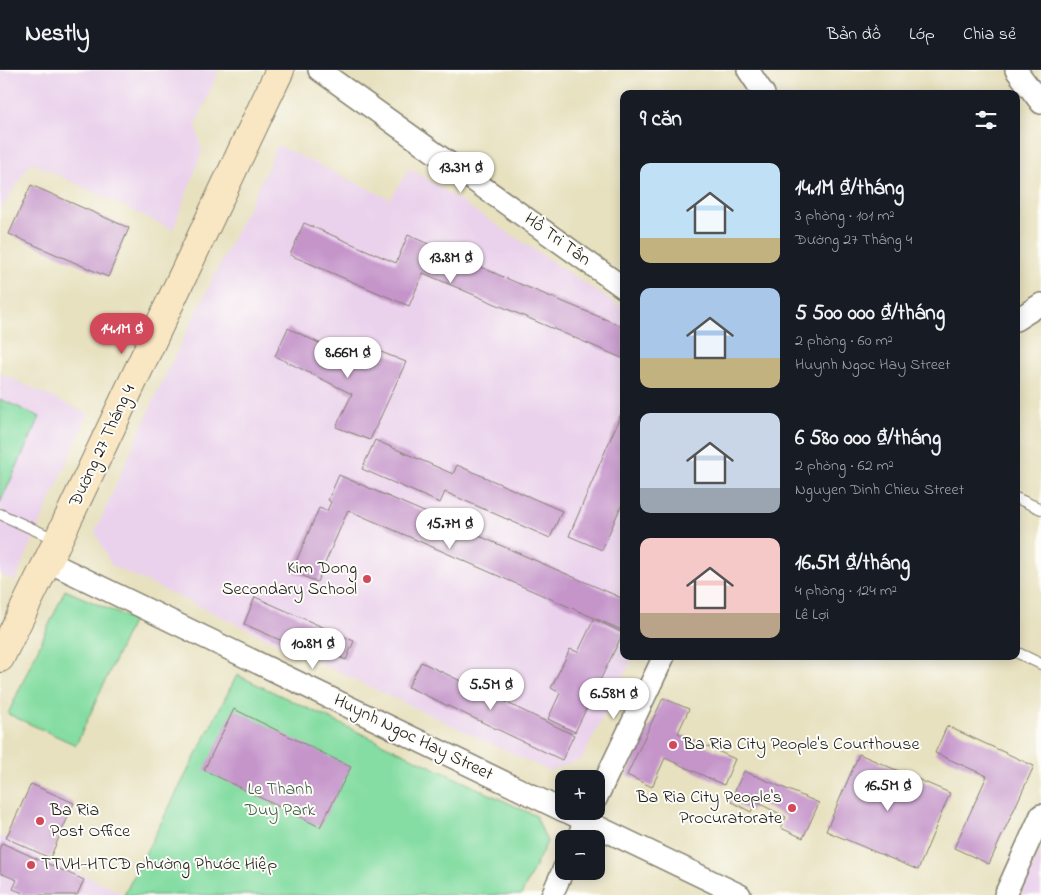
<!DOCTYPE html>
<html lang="vi">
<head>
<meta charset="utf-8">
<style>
  body { margin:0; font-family:"Indie Flower",sans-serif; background:#20242c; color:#f1f3f6; height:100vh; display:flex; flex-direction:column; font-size:19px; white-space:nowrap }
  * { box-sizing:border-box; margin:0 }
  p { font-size:16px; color:#9ea1a6 }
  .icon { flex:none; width:28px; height:28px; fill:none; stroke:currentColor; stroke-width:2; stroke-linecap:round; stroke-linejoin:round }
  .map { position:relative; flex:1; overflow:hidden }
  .sheet { position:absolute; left:620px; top:20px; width:400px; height:570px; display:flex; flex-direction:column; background:#171b24; border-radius:10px; box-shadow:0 2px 12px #0003 }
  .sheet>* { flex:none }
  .fabs { position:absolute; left:555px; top:700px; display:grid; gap:10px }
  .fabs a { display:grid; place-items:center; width:50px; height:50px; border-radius:10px; background:#171b24; box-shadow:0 2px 12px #0003; font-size:25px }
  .price { position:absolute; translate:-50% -42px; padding:0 11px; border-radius:18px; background:#fff; color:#222; font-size:16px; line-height:32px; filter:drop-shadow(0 1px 2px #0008) }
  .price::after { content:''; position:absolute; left:50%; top:30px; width:15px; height:11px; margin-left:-8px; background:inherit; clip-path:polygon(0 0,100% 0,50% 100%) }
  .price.current { background:#d1495b; color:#fff }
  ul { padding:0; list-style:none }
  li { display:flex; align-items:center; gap:15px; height:125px; padding:0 20px }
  li span { display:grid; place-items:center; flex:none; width:140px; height:100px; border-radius:10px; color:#555 }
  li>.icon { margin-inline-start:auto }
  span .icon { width:60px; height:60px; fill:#fffc; stroke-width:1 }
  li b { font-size:21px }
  h2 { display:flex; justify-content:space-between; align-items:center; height:60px; padding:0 20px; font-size:21px }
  header { display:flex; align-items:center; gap:30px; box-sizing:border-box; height:70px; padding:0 25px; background:#171b24; border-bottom:1px solid #363941 }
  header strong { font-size:24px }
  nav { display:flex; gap:28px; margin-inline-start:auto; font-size:18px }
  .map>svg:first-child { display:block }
  .built { fill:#ead1ec }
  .green { fill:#85dda3; stroke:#507c60 }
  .building { fill:#c595ca }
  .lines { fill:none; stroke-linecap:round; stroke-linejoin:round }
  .lane-casing { stroke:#827e6e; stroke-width:12 }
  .street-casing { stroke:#827e6e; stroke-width:24 }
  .secondary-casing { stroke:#827e6e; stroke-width:30 }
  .lane { stroke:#fff; stroke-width:10 }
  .street { stroke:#fff; stroke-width:21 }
  .secondary { stroke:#f9e7c3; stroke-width:28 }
  .poi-dot { fill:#d1495b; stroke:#fdfcf7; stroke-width:2 }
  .labels { text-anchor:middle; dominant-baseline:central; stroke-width:4; stroke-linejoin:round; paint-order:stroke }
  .street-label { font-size:18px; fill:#1c1c1c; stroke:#fdfcf7 }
  .poi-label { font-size:18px; fill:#1c1c1c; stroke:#fdfcf7; text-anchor:start }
  .park-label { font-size:18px; fill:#41604b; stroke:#fdfcf7 }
</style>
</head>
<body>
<header>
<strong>Nestly</strong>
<nav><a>Bản đồ</a><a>Lớp</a><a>Chia sẻ</a></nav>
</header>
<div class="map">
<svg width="1041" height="825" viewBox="0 0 1041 825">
  <rect width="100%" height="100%" fill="#fdfcf7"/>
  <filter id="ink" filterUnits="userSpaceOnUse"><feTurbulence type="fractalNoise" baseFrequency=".02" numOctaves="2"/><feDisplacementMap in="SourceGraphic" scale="10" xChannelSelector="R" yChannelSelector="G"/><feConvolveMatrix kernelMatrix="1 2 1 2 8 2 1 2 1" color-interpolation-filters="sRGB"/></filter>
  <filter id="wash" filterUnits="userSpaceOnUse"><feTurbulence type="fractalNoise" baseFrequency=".0096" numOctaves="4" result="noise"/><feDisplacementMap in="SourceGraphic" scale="20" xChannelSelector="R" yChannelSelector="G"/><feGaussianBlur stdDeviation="1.12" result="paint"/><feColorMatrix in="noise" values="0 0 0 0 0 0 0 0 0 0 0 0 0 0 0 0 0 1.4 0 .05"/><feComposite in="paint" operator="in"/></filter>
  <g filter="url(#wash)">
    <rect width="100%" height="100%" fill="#e7e1bf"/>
    <g class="built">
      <path d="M 0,0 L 219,0 L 196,54 L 202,82 L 173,160 L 31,92 L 0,141 Z"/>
      <path d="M 277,75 L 390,129 L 410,98 L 624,239 L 624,586 L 634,586 L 582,689 L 549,701 L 111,495 L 95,462 L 162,312 L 268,97 Z"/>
      <path d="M 0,303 L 88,344 L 15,511 L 0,504 Z"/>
      <path d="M 0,766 L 125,824 L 124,825 L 0,825 Z"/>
      <path d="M 1041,778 L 1041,825 L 1021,825 Z"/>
    </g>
    <g class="green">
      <path d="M 0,329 L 40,347 L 0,433 Z"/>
      <path d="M 65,520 L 133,550 L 76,675 L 8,644 Z"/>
      <path d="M 237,605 L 536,746 L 547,772 L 521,825 L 124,825 Z"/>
    </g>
    <g id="blocks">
      <g class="building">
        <path d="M 31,115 L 129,158 L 108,207 L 9,164 Z"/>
        <path d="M 304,153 L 396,193 L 408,165 L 515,212 L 624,257 L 624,289 L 423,203 L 409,236 L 290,185 Z"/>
        <path d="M 288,258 L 362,294 L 371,278 L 406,292 L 370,370 L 336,357 L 352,324 L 275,286 Z"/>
        <path d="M 624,337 L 624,429 L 602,480 L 569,466 Z"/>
        <path d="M 375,370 L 453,404 L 457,395 L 562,441 L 550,468 L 445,422 L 440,433 L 362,399 Z"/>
        <path d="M 339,405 L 624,529 L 624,561 L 348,440 L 317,512 L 292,501 L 319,438 L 327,441 L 331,432 L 328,430 Z"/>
        <path d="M 255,527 L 354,571 L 346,590 L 292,566 L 289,574 L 244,554 Z"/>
        <path d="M 594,549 L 623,563 L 575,662 L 548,649 L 560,623 L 551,618 L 570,579 L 578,582 Z"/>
        <path d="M 421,592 L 574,665 L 562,690 L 408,617 Z"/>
        <path d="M 663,628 L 689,639 L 678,663 L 735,689 L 724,715 L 665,688 L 652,717 L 627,705 Z"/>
        <path d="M 234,639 L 351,697 L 320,757 L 204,700 Z"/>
        <path d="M 947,656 L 1034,696 L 989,794 L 954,778 L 987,706 L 935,683 Z"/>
        <path d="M 859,684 L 950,723 L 918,800 L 826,761 Z"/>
        <path d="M 744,701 L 819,733 L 803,768 L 781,758 L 786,747 L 756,732 L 751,742 L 730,731 Z"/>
        <path d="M 31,714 L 74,733 L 50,788 L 6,768 Z"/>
        <path d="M 2,773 L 84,810 L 77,825 L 22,825 L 23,823 L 13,819 L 17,810 L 0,803 L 0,777 Z"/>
      </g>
    </g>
  </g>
  <g filter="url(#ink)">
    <use href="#blocks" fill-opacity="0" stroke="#827e6e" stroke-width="1"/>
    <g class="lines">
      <defs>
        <g id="lane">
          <path d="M 1016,428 L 1041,439"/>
          <path d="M 0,444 L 57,470"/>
          <path d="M 1016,582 L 1041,594"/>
        </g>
        <g id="street">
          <path d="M 319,0 L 624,218"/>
          <path d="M 748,0 L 764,24"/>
          <path d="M 1016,0 L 1041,33"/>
          <path d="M 1016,250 L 1041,234"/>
          <path d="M 47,491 L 564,741"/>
          <path d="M 596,729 L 664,586"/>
          <path d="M 565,741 L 740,825"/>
          <path d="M 577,769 L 590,741"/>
          <path d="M 552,825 L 564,798"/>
          <path d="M 1005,825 L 1041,745"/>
        </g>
        <path id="secondary" d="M 0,588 L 58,470 L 280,0"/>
      </defs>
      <use href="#lane" class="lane-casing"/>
      <use href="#street" class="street-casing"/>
      <use href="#secondary" class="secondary-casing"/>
      <use href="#lane" class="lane"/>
      <use href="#street" class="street"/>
      <use href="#secondary" class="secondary"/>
    </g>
  </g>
  <g class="poi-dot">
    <circle cx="367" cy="509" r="5"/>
    <circle cx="673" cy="675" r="5"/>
    <circle cx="792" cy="738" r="5"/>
    <circle cx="40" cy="751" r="5"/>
    <circle cx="31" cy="795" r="5"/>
  </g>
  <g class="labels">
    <g class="street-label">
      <text transform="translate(557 170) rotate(36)">Hồ Tri Tân</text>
      <text transform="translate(103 376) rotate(-65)">Đường 27 Tháng 4</text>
      <text transform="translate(413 668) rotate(26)">Huynh Ngoc Hay Street</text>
    </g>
    <g class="poi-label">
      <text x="357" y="499" text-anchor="end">Kim Dong<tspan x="357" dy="21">Secondary School</tspan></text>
      <text x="683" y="675">Ba Ria City People's Courthouse</text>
      <text x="782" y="728" text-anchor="end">Ba Ria City People's<tspan x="782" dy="21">Procuratorate</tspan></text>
      <text x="50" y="741">Ba Ria<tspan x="50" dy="21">Post Office</tspan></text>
      <text x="41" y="795">TTVH-HTCĐ phường Phước Hiệp</text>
    </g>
    <g class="park-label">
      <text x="280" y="720">Le Thanh<tspan x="280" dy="21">Duy Park</tspan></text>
    </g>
  </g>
</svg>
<div class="fabs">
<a>+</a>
<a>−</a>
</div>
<b class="price" style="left:461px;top:124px">13.3M ₫</b>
<b class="price" style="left:451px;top:214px">13.8M ₫</b>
<b class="price current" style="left:122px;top:285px">14.1M ₫</b>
<b class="price" style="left:348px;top:309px">8.66M ₫</b>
<b class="price" style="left:450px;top:480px">15.7M ₫</b>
<b class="price" style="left:313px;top:600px">10.8M ₫</b>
<b class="price" style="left:491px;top:641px">5.5M ₫</b>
<b class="price" style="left:614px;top:650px">6.58M ₫</b>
<b class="price" style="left:888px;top:742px">16.5M ₫</b>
<section class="sheet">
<h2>9 căn<svg class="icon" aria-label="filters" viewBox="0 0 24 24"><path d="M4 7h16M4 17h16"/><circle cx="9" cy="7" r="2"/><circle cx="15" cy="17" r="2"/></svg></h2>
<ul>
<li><span style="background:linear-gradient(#bfe0f5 75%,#c2b280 0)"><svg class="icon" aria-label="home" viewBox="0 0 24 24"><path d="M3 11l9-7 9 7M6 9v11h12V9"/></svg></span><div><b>14.1M ₫/tháng</b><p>3 phòng · 101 m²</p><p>Đường 27 Tháng 4</p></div></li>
<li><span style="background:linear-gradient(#a9c7e8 70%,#c2b280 0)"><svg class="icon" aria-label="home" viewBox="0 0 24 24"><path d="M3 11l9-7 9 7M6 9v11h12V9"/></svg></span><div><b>5 500 000 ₫/tháng</b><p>2 phòng · 60 m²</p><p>Huynh Ngoc Hay Street</p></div></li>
<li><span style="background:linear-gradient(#c9d6e8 75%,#9aa5b1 0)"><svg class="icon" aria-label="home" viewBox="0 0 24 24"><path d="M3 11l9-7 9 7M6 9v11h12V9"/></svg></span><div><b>6 580 000 ₫/tháng</b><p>2 phòng · 62 m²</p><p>Nguyen Dinh Chieu Street</p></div></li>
<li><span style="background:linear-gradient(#f6c9c9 75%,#b9a48a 0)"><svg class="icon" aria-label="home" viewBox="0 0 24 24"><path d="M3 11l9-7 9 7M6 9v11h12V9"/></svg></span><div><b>16.5M ₫/tháng</b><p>4 phòng · 124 m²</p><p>Lê Lợi</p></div></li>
</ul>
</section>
</div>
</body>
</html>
